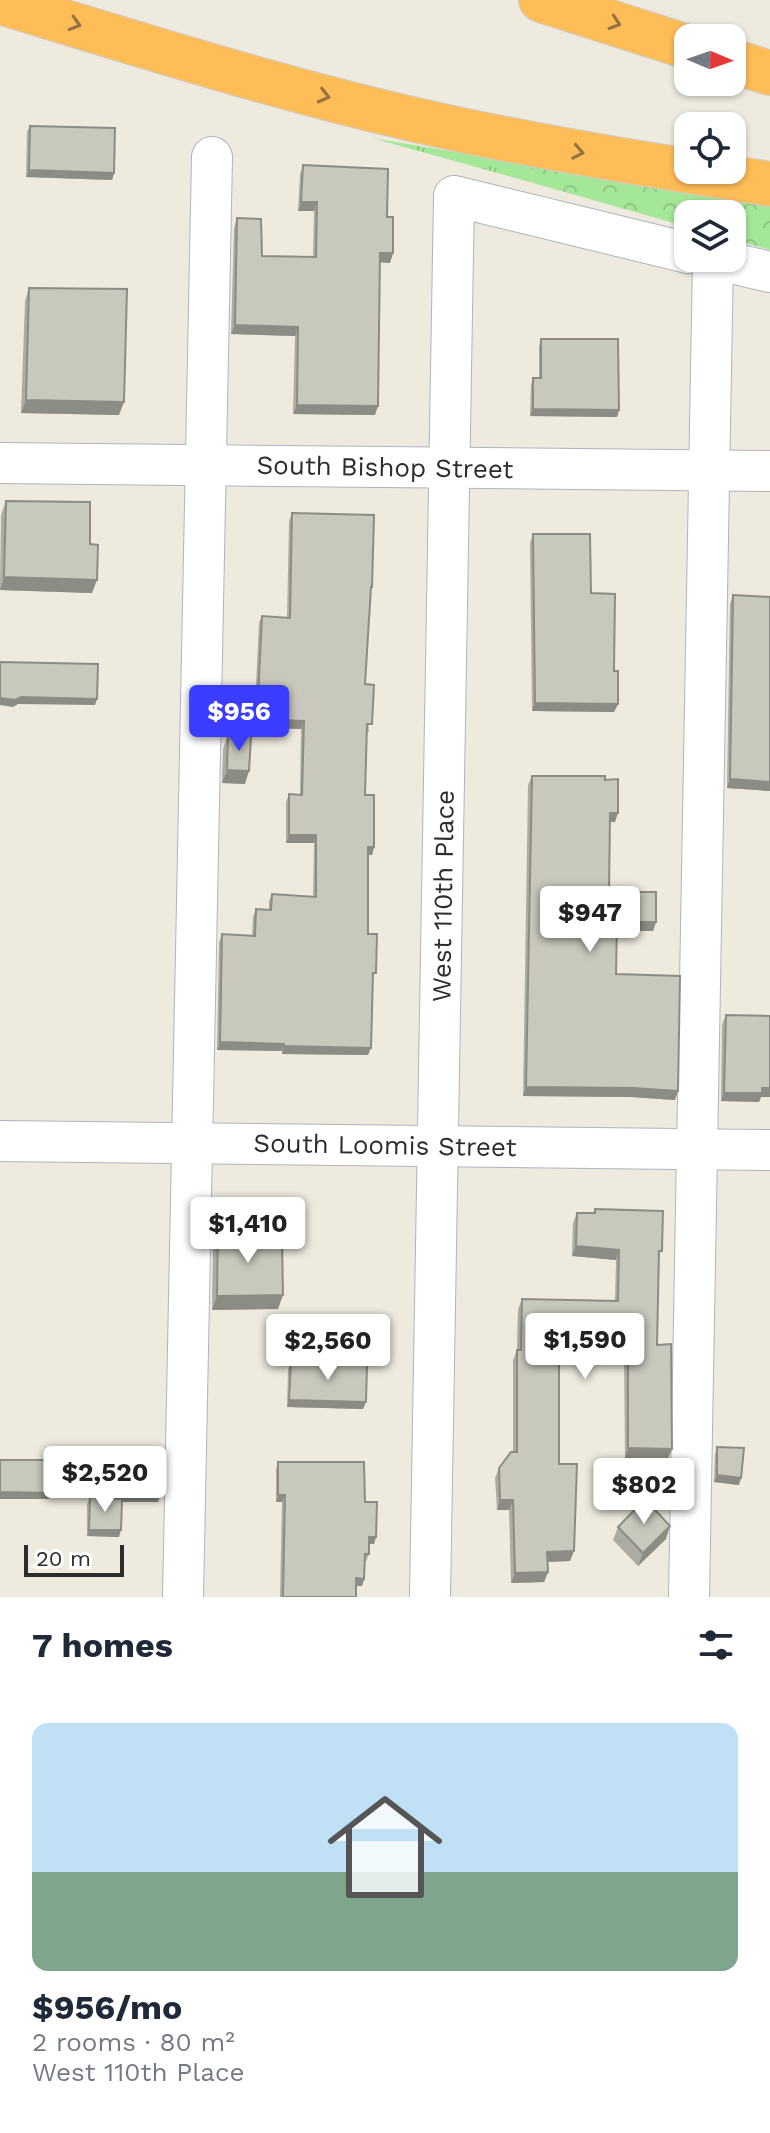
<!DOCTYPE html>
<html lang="en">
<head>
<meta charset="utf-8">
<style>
  body { margin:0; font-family:"Work Sans",sans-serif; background:#f6f6f7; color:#1f2937; height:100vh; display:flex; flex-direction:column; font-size:30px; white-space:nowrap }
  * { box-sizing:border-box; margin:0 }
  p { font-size:26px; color:#747a83 }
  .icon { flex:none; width:44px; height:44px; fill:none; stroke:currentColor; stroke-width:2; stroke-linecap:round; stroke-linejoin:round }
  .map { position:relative; height:1597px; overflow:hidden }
  .details { display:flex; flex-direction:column; background:#fff; flex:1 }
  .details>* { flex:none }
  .needle { width:52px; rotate:92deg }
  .buttons { position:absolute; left:674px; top:24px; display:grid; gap:16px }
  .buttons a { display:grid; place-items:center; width:72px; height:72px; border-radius:16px; background:#fff; box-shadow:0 2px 6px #0004; font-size:40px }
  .scale { position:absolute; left:24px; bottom:20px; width:100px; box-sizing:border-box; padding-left:8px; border:4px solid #2c2c2c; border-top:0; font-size:22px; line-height:28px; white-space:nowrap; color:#2c2c2c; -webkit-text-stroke:6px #fff; paint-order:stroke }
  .price { position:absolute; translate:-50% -68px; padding:0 18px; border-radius:8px; background:#fff; color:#222; font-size:26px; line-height:52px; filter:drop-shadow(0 2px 4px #0008) }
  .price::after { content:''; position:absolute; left:50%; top:48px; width:24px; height:18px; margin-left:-12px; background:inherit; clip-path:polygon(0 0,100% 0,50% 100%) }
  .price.selected { background:#3a3dff; color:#fff }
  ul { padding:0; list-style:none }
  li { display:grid; align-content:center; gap:16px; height:424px; padding:0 32px }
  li+li { border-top:2px solid #e0e1e3 }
  li span { display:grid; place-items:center; height:248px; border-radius:16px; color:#555 }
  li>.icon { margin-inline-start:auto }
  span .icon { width:144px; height:144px; fill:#fffc; stroke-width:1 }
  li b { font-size:34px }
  h2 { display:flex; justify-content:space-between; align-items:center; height:96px; padding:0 32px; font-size:34px }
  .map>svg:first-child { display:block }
  .grass { fill:url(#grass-tufts) }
  .forest { fill:url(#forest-crowns) }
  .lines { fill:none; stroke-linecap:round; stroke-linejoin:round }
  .minor-casing { stroke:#b2b2c0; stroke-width:42 }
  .highway-casing { stroke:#ccc; stroke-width:46 }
  .minor { stroke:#fff; stroke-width:40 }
  .highway { stroke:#ffbd58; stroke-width:44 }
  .wall { fill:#adaca2 }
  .shaded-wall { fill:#8d8c84 }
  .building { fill:#c9c8bc; stroke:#8d8c84; stroke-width:2 }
  .oneway { stroke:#967442 }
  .labels { text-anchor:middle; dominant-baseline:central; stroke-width:8; stroke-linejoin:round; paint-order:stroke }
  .street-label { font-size:26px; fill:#2c2c2c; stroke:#fff }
</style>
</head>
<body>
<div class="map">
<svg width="770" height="1597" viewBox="0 0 770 1597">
  <defs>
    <pattern id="grass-tufts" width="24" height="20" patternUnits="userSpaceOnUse" patternTransform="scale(2)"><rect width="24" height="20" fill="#a5e798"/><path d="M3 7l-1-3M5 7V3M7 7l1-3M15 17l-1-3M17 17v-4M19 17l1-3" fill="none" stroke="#8ec683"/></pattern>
    <pattern id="forest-crowns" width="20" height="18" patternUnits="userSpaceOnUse" patternTransform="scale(2)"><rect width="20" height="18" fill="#a5e798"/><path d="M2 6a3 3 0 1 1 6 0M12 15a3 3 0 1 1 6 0" fill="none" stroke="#8ec683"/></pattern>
  </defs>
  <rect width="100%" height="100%" fill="#eeeade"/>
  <path class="grass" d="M 372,138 L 532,165 L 533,183 Z"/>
  <path class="forest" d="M 532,165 L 770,205 L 770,250 L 732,239 L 732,214 L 688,214 L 688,227 L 533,183 Z"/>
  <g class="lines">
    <defs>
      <g id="minor">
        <path d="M 710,258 L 770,272"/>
        <path d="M 0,463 L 770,471"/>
        <path d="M 0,1141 L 770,1150"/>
        <path d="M 183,1597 L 212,157"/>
        <path d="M 430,1597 L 454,196 L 688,253"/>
        <path d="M 689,1597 L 713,259"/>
      </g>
      <g id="highway">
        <path d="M 541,0 L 688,47"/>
        <path d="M 0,2 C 154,49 308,98 466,131 C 567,152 669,168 770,184"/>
        <path d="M 732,61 L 770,73"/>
      </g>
    </defs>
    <use href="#minor" class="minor-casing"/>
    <use href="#highway" class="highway-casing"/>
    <use href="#minor" class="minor"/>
    <use href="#highway" class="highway"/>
  </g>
  <g class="wall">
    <path d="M 30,126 L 114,173 L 112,180 L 26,177 L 27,132 Z"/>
    <path d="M 303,165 L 387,217 L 393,253 L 390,263 L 380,262 L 375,415 L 293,414 L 295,336 L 231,334 L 234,228 L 237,218 L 262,256 L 313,257 L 314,211 L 298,211 L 300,174 Z"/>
    <path d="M 29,288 L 119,415 L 21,413 L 25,301 Z"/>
    <path d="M 541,339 L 619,410 L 617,417 L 530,416 L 531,385 L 533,378 L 539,378 L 539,346 Z"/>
    <path d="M 6,501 L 92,593 L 0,590 L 1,515 Z"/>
    <path d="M 292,513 L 370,592 L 365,684 L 369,732 L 367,732 L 365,795 L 374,847 L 372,855 L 368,855 L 368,934 L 373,981 L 368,1055 L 282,1054 L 282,1051 L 217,1050 L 219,942 L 222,934 L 252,936 L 253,917 L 256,909 L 269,910 L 269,901 L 272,894 L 313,897 L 314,843 L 286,843 L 286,802 L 289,794 L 300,794 L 301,729 L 254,727 L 259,623 L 262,616 L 287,618 L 289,521 Z"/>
    <path d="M 533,534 L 591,593 L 614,671 L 618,704 L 614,712 L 532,711 L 530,543 Z"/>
    <path d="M 733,595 L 770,791 L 727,788 L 730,604 Z"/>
    <path d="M 228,735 L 245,784 L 222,783 L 223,749 Z"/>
    <path d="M 532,776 L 605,780 L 615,822 L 610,822 L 609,892 L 656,922 L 653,931 L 616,931 L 616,974 L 675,1100 L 631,1097 L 523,1096 L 528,785 Z"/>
    <path d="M 726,1015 L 770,1016 L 770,1097 L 761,1097 L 759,1102 L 721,1101 L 722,1024 Z"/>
    <path d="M 595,1209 L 658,1261 L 657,1345 L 668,1459 L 625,1458 L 624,1350 L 559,1349 L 559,1464 L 574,1551 L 570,1561 L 548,1562 L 548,1572 L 544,1582 L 511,1583 L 509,1510 L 497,1510 L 495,1478 L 499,1468 L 513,1452 L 513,1360 L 517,1350 L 518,1309 L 522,1299 L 615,1301 L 616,1260 L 572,1256 L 573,1223 L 577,1213 L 593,1213 Z"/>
    <path d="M 218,1224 L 240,1241 L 278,1309 L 212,1310 L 213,1238 Z"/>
    <path d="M 291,1362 L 366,1402 L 363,1409 L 287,1407 L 288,1369 Z"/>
    <path d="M 717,1447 L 739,1485 L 714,1482 L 715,1454 Z"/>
    <path d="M 121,1457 L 158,1502 L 122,1502 L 119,1537 L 87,1536 L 87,1504 L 90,1497 L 116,1499 L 116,1470 Z"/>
    <path d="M 278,1462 L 365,1502 L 376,1537 L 374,1544 L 369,1544 L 369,1554 L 366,1561 L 365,1561 L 364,1579 L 362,1586 L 356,1586 L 356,1597 L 280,1597 L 282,1502 L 276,1502 L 276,1469 Z"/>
    <path d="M 618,1527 L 666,1539 L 638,1566 L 613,1540 Z"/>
  </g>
  <g class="shaded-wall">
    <path d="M 29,170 L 114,173 L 112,180 L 26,177 Z"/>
    <path d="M 301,202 L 317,202 L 314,211 L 298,211 Z"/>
    <path d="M 380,253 L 393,253 L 390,263 L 377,262 Z"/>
    <path d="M 235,325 L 298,327 L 295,336 L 231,334 Z"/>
    <path d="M 26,400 L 124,402 L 119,415 L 21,413 Z"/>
    <path d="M 297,405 L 378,406 L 375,415 L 293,414 Z"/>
    <path d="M 533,409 L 619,410 L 617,417 L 530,416 Z"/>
    <path d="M 4,577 L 97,580 L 92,593 L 0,590 Z"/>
    <path d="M 21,697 L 97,699 L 95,705 L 18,704 L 13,707 L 0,705 L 0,698 Z"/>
    <path d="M 535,703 L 618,704 L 614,712 L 532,711 Z"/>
    <path d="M 257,719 L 304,721 L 301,729 L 254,727 Z"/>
    <path d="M 227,770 L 249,771 L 245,784 L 222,783 Z"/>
    <path d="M 730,779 L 770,782 L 770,791 L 727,788 Z"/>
    <path d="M 610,813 L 618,813 L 615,822 L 606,822 Z"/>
    <path d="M 289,835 L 316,835 L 314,843 L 286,843 Z"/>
    <path d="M 368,847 L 374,847 L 372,855 L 365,855 Z"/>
    <path d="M 617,922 L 656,922 L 653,931 L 613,931 Z"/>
    <path d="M 220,1042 L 284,1044 L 282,1051 L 217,1050 Z"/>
    <path d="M 284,1046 L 371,1048 L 368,1055 L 282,1054 Z"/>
    <path d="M 526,1087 L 634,1088 L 678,1091 L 675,1100 L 631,1097 L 523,1096 Z"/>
    <path d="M 762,1088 L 770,1088 L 770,1097 L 761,1097 L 759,1102 L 721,1101 L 724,1093 Z"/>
    <path d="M 576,1246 L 619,1250 L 616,1260 L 572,1256 Z"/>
    <path d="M 283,1295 L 278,1309 L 212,1310 L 217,1296 Z"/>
    <path d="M 559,1338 L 628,1340 L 624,1350 L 555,1348 Z"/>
    <path d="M 289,1400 L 366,1402 L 363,1409 L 287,1407 Z"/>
    <path d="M 628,1448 L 672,1449 L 668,1459 L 625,1458 Z"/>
    <path d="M 717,1475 L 741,1478 L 739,1485 L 714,1482 Z"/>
    <path d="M 120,1489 L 163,1489 L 158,1502 L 115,1502 Z"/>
    <path d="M 0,1492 L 52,1493 L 49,1499 L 0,1499 Z"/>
    <path d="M 278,1495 L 285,1495 L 282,1502 L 276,1502 Z"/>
    <path d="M 500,1500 L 513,1500 L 509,1510 L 497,1510 Z"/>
    <path d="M 670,1526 L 666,1539 L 638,1566 L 643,1553 Z"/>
    <path d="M 89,1530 L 121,1530 L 119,1537 L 87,1536 Z"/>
    <path d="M 369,1537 L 376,1537 L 374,1544 L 366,1544 Z"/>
    <path d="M 574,1551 L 570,1561 L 543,1562 L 547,1552 Z"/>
    <path d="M 548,1572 L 544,1582 L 511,1583 L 515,1573 Z"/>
    <path d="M 356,1578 L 364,1579 L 362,1586 L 354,1586 Z"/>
  </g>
  <g class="building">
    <path d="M 30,126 L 115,128 L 114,173 L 29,170 Z"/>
    <path d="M 303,165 L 388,169 L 387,217 L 393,217 L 393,253 L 380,253 L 378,406 L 297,405 L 298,327 L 235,325 L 237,218 L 261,219 L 262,256 L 316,257 L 317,202 L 301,202 Z"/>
    <path d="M 29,288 L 127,289 L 124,402 L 26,400 Z"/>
    <path d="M 541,339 L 618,339 L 619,410 L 533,409 L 533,378 L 541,378 Z"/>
    <path d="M 6,501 L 90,502 L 90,544 L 98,545 L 97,580 L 4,577 Z"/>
    <path d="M 292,513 L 374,515 L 372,587 L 371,587 L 365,684 L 374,685 L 372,724 L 367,724 L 365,795 L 374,795 L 374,847 L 368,847 L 368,934 L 377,934 L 376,973 L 373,973 L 371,1048 L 284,1046 L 284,1044 L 220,1042 L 222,934 L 255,936 L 256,909 L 271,910 L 272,894 L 316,897 L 316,835 L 289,835 L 289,794 L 302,795 L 304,721 L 257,719 L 262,616 L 290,618 Z"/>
    <path d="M 533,534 L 590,534 L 591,593 L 615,594 L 614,671 L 618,671 L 618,704 L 535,703 Z"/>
    <path d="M 733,595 L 770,597 L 770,782 L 730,779 Z"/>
    <path d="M 0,662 L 98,664 L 97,699 L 21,697 L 15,700 L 0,698 Z"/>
    <path d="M 228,735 L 251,736 L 249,771 L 227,770 Z"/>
    <path d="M 532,776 L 605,776 L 605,780 L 618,779 L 618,813 L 610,813 L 609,892 L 656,892 L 656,922 L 617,922 L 616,974 L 680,976 L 678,1091 L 634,1088 L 526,1087 Z"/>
    <path d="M 726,1015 L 770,1016 L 770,1088 L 762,1088 L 762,1093 L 724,1093 Z"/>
    <path d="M 595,1209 L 663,1211 L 662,1251 L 659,1251 L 657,1345 L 671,1344 L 672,1449 L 628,1448 L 628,1340 L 559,1338 L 559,1464 L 577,1464 L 574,1551 L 547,1552 L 548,1572 L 515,1573 L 513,1500 L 500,1500 L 499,1468 L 511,1452 L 517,1452 L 517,1350 L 521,1350 L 522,1299 L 618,1301 L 619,1250 L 576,1246 L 577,1213 L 595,1213 Z"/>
    <path d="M 218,1224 L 240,1224 L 240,1241 L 282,1240 L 283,1295 L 217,1296 Z"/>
    <path d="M 291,1362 L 367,1365 L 366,1402 L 289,1400 Z"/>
    <path d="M 717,1447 L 744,1448 L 741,1478 L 717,1475 Z"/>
    <path d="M 121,1457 L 164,1458 L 163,1489 L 120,1489 Z"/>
    <path d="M 0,1460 L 53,1460 L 52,1493 L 0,1492 Z"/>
    <path d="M 278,1462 L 364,1462 L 365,1502 L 377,1502 L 376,1537 L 369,1537 L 369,1554 L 365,1554 L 364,1579 L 356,1578 L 356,1597 L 283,1597 L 285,1495 L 278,1495 Z"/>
    <path d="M 90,1497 L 122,1499 L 121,1530 L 89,1530 Z"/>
    <path d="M 645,1499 L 670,1526 L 643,1553 L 618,1527 Z"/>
  </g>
  <defs><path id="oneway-chevron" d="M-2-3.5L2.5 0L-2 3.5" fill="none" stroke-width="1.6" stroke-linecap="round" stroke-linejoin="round" transform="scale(2)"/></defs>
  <g class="oneway">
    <use href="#oneway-chevron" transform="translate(615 23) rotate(18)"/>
    <use href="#oneway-chevron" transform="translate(75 24) rotate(17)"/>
    <use href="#oneway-chevron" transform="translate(324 96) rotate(14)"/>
    <use href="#oneway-chevron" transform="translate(578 152) rotate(11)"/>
  </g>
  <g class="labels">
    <g class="street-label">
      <text transform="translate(385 467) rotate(1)">South Bishop Street</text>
      <text transform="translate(443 896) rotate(-89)">West 110th Place</text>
      <text transform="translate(385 1145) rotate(1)">South Loomis Street</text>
    </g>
  </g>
</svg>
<div class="buttons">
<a><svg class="needle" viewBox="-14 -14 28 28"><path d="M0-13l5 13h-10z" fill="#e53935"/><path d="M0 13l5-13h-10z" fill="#747a83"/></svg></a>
<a><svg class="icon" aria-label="locate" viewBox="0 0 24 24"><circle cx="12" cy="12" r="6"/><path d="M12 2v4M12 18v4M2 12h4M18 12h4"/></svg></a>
<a><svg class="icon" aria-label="layers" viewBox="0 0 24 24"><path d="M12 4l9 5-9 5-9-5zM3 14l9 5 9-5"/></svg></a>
</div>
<div class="scale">20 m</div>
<b class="price selected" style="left:239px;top:753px">$956</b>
<b class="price" style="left:590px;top:954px">$947</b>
<b class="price" style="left:248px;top:1265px">$1,410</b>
<b class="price" style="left:585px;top:1381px">$1,590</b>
<b class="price" style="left:328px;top:1382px">$2,560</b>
<b class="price" style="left:105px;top:1514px">$2,520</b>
<b class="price" style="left:644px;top:1526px">$802</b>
</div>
<section class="details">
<h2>7 homes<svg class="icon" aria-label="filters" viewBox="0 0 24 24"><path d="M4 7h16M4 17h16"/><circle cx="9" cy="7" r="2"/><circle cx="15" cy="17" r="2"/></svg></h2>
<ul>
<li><span style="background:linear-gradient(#bfe0f5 60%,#7fa58c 0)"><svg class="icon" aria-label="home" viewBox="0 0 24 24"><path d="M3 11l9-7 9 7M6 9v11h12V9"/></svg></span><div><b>$956/mo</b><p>2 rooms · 80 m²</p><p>West 110th Place</p></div></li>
</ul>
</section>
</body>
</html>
